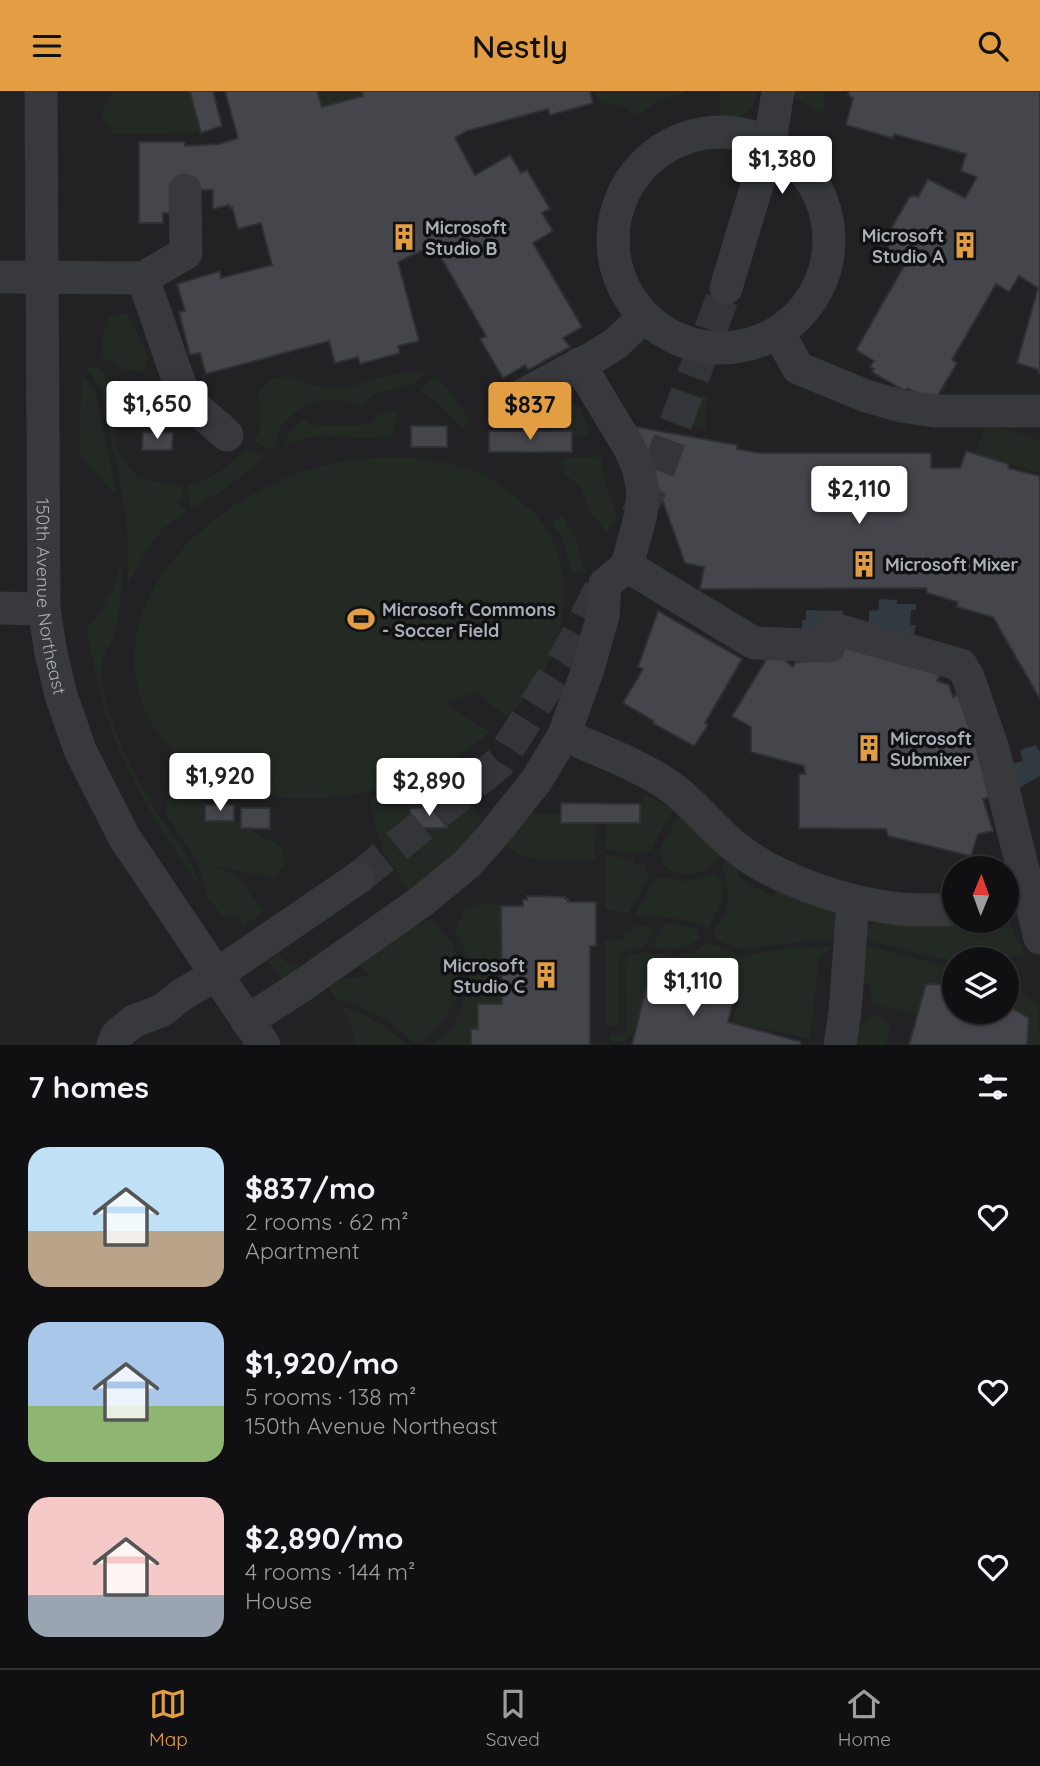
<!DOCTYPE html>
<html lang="en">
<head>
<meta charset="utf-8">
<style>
  body { margin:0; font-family:Quicksand,sans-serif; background:#19191b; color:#f1f3f6; height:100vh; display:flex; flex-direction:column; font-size:26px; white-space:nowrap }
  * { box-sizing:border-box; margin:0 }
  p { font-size:23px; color:#9c9d9f }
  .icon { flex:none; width:38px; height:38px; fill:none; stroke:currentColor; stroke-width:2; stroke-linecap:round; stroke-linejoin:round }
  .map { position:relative; height:954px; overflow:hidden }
  .details { display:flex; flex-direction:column; background:#101012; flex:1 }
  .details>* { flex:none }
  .needle { width:46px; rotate:1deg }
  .fabs { position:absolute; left:942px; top:765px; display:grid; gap:14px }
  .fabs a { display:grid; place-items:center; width:77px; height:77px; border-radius:50%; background:#101012; box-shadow:0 2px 5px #0004,0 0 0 2px #303032; font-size:35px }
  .price { position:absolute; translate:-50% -60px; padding:0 16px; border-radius:7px; background:#fff; color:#222; font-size:23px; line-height:46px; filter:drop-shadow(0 2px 4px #0008) }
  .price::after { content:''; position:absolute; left:50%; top:42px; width:21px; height:16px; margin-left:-10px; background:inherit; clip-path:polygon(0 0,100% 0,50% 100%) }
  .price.active { background:#e39d43; color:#111 }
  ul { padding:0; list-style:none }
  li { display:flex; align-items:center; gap:21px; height:175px; padding:0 28px }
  li span { display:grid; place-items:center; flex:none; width:196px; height:140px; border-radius:21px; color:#555 }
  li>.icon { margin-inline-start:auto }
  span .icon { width:84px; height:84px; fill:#fffc; stroke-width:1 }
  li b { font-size:30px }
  h2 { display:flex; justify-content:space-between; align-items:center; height:84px; padding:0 28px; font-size:30px }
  header { display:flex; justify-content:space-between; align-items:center; height:91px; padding:0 28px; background:#e39d43; color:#111; font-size:32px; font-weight:600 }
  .tab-bar { display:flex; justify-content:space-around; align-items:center; height:98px; border-top:2px solid #303032; background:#101012; font-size:19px; color:#9c9d9f }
  .tab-bar a { display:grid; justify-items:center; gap:4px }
  .tab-bar .active { color:#e39d43 }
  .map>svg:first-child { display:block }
  .built { fill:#222225; fill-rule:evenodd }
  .green { fill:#232a23; fill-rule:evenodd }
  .water { fill:#303a40 }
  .building { fill:#45464b; stroke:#303134; stroke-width:2 }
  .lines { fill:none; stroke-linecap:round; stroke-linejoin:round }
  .minor-tunnel { stroke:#333538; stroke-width:33; stroke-dasharray:33 17; stroke-linecap:butt }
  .minor { stroke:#37393c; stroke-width:33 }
  .labels { text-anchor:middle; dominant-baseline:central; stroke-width:7; stroke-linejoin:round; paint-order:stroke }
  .poi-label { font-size:18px; font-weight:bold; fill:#a9afb7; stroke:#111113; text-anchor:start }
  .street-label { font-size:18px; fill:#a9afb7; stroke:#111113 }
</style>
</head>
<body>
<header><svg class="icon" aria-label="menu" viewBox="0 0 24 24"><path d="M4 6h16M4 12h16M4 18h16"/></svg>Nestly<svg class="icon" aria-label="search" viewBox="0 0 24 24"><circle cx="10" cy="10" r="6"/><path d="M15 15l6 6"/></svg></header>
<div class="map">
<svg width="1040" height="954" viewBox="0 0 1040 954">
  <rect width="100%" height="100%" fill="#161618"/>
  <path class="built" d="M 0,0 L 1040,0 L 1040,954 L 0,954 ZM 954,777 L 1006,777 L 1006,830 L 954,830 ZM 954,868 L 1006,868 L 1006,920 L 954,920 Z"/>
  <g class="green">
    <path d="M 113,0 L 193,0 L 190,1 L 201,42 L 113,43 L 101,24 Z"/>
    <path d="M 317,0 L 362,0 L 363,5 L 322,16 Z"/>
    <path d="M 595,0 L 684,0 L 684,2 L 661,10 L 634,25 L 628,18 L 598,10 Z"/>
    <path d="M 715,0 L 757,0 C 755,22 741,29 720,26 L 720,1 Z"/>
    <path d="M 793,0 L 825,0 L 824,21 L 817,19 L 792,5 Z"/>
    <path d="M 127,222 L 149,268 L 144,280 L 120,278 L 111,270 L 100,266 L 104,243 L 110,225 Z"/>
    <path d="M 86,276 L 100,277 L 111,291 L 114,315 L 116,355 L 125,372 L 138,386 L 157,391 L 183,394 L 183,409 L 180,410 L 181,416 L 184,417 L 186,420 L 162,438 L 145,462 L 128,494 L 127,434 L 119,386 L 101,299 Z"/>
    <path d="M 81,282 L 96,302 L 117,405 L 80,364 Z"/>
    <path d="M 397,282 L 426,282 C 422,286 417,291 412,293 C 397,300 373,297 364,314 C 355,312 345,309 336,309 C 316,307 286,321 279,341 C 277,346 277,352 275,358 L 270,358 L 254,350 L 260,340 L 259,300 L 270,288 L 289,285 L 308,293 L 325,297 L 342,298 Z"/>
    <path d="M 436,285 L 454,306 L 469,328 L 462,338 L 438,312 L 420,299 Z"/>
    <path d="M 680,301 L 707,306 L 706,338 L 671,330 Z"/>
    <path d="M 560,307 L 578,315 L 589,337 L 586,345 L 572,346 L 572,340 L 557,340 L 551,325 Z"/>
    <path d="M 397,318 C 397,326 398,339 390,344 C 378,350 333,344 317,345 C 307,346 295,351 285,354 C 289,340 293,334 306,328 L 308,334 L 358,335 L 372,331 L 380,323 L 388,322 Z"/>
    <path d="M 985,337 L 1011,339 L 1040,351 L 1040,382 L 975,363 Z"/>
    <path d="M 247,357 L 265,365 C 242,385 219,405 190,417 L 188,406 L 189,393 C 215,388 228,375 247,357 Z"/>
    <path d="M 401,366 C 425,368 452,371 475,380 C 491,386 506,398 519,409 C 526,415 534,421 539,428 C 577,476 568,545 536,594 C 528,606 517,616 507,626 L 475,601 L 444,613 L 490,641 C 479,650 468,659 456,666 C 381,710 274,727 197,678 C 175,664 156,645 145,620 C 97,505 221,400 322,375 C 348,368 374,367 401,366 Z"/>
    <path d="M 601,366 L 604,389 L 617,424 L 607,441 L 589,420 L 581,397 L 564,382 L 563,367 Z"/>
    <path d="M 563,425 L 578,453 L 585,480 L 572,483 L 562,447 L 552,432 Z"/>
    <path d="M 122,470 C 122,493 120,516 116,539 C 114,550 106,557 103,568 C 100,576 102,586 103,594 C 111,641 135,686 160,726 C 175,748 194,769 199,795 C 166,747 134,698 113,644 C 100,610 93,573 87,538 C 106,514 114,499 122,470 Z"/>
    <path d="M 446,678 C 460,682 473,714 480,727 L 478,729 L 481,732 L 471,742 L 476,747 L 410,801 L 384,762 L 377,741 L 370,711 L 372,707 L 404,697 ZM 447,716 L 447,737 L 411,737 L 410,717 Z"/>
    <path d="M 171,689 L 184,692 L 205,714 L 205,730 L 241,730 L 241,737 L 250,737 L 255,742 L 282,756 L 285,773 L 275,787 L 210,774 L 222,778 L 240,788 L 263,821 L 244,835 L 237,826 L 222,824 L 208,808 L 198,771 L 165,722 Z"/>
    <path d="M 645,703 L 673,719 L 650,760 L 634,760 L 634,763 L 605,758 L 606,732 L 640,732 L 640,713 Z"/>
    <path d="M 681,720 L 723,761 C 721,764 719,768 716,770 C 699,788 662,790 659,760 Z"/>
    <path d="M 525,723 L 561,723 L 596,732 L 595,769 C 564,769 527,776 503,751 Z"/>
    <path d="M 605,763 L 634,769 L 634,774 L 645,774 L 645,782 L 651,782 L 628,822 L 605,818 Z"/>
    <path d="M 729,765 L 742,779 L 738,786 L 773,806 L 780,796 L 825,817 L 835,824 L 836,832 L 836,849 L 814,849 L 742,858 L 724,852 L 714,846 C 713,834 722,830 726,820 C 732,806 725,788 722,774 Z"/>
    <path d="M 714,781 C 733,793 717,823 708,837 L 705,837 C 683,826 658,825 634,824 L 657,786 C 669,786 681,792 692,789 C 700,787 707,783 714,781 Z"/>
    <path d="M 485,812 L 501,815 L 502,913 L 478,913 L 478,938 L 471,938 L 471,954 L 432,954 C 438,949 444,944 449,939 C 457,930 461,920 464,909 C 473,881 470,865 455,840 L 464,819 Z"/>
    <path d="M 1006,825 L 1019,853 L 1021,853 L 1025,864 L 1008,865 L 988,868 L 954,868 L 954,871 L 865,849 L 866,838 L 875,831 L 885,829 L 948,832 L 969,830 L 1006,830 Z"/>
    <path d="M 431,828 L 452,851 L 460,878 L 457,904 L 443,930 L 423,950 L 418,953 L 412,951 L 399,938 L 382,927 L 358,915 L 336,908 L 330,898 L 324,892 L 334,883 L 348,888 L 371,884 L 361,875 L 358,868 L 414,830 L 418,834 Z"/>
    <path d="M 663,833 C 676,833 686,834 698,839 L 700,847 C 681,861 675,858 653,856 Z"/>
    <path d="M 634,835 L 654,836 L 647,851 L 642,857 L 631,858 L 619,863 L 619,935 L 605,935 L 605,848 L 624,849 L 624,841 L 633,841 Z"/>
    <path d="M 704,853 L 713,853 L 741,865 L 782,858 L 831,856 L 831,858 L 819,866 L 810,948 L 732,931 L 738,908 L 719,902 L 722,894 L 668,879 L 630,946 L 622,951 L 611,952 L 610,943 L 627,941 L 625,867 C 648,855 667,869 690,862 C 695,861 700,856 704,853 Z"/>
    <path d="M 862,853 L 951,877 L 949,882 L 954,883 L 954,894 L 926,893 L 917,924 L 873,913 L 868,892 L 863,891 Z"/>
    <path d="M 278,863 L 286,871 L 304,879 L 282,888 L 268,869 Z"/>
    <path d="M 1012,893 L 1038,914 L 1040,954 L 1027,954 L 1029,927 L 1007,914 Z"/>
    <path d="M 340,915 C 366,923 387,935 407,954 L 354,954 C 354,940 348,926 340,915 Z"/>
    <path d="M 873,924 L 886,928 L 884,934 L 891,936 L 885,954 L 854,954 C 856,939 860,933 873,924 Z"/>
  </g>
  <g class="water">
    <path d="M 879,508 L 897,509 L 897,513 L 916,513 L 916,519 L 911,519 L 910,534 L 916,534 L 912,550 L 869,534 L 869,520 L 879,519 Z"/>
    <path d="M 806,519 L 843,520 L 843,534 L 826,545 L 802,541 L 802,529 L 806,529 Z"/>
    <path d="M 1036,654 L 1040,662 L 1040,685 L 1019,697 L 1012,673 L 1023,670 L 1020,659 Z"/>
  </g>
  <g class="building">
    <path d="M 193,0 L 213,0 L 222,35 L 201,42 L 190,1 Z"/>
    <path d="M 225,0 L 317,0 L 322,16 L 363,5 L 362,0 L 590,0 L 593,12 L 590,13 L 550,24 L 548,18 L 467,40 L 455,47 L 475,84 L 510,64 L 521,82 L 527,79 L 550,118 L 542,122 L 553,140 L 533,152 L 582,236 L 563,247 L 570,256 L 528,279 L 525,274 L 503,287 L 480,248 L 486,245 L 434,154 L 398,171 L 419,250 L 398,255 L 400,262 L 360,273 L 358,266 L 335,272 L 329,250 L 206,283 L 200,262 L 190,264 L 179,221 L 185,220 L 177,193 L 220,180 L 221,187 L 272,174 L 261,132 L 238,138 L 232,116 L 230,117 L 229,114 L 213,118 L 213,99 L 179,99 L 179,122 L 163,122 L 163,132 L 139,132 L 139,51 L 185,51 L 185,55 L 219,53 L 238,47 Z"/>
    <path d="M 850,0 L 1040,0 L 1040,283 L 1038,282 L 1039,279 L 1017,272 L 1038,197 L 1019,185 L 1009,201 L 996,193 L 952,269 L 957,272 L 934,311 L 907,297 L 905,300 L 872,281 L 874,278 L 870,276 L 874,270 L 856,259 L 904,175 L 884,163 L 895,145 L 892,142 L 893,139 L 891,138 L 910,105 L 912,106 L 914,104 L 918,106 L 928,88 L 965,107 L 977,86 L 961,80 L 966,63 L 894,43 L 893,47 L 846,34 L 853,7 L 848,4 Z"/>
    <rect x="411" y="335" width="36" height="21"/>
    <path d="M 636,336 L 737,354 L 737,358 L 759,362 L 931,362 L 931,377 L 960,377 L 966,360 L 1009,373 L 1008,377 L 1040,385 L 1040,608 L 993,526 L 957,516 L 958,511 L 927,502 L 926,497 L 700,498 L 704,476 L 685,472 Z"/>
    <rect x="489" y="340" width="83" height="21"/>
    <path d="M 143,341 L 173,342 L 172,359 L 142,359 Z"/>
    <path d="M 658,520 L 742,568 L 705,632 L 708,634 L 694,655 L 653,632 L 654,630 L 623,612 L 643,578 L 638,576 Z"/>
    <path d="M 839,545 L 945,574 L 937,590 L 949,594 L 953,606 L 970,597 L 998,704 L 983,708 L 993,740 L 978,743 L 971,765 L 888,745 L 886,738 L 799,737 L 799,683 L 805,683 L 804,675 L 751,661 L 751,636 L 732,625 L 772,559 L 793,576 L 796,571 L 833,568 Z"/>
    <path d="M 561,712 L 640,713 L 640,732 L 561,732 Z"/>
    <rect x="205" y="714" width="29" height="16"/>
    <path d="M 447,716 L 447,737 L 410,737 L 410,717 Z"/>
    <path d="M 241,717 L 270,717 L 270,738 L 241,737 Z"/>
    <path d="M 527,805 L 565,806 L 565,808 L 568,808 L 568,811 L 596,811 L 596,855 L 590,855 L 590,954 L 471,954 L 471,938 L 478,938 L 478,913 L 502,913 L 501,815 L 523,815 L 523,809 L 527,809 Z"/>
    <path d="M 649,885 L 670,891 L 671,888 L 674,888 L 675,885 L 711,896 L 711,898 L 714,899 L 713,902 L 734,908 L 728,931 L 801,951 L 800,954 L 632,954 Z"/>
    <path d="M 926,893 L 954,894 L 954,920 L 1006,920 L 1006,914 L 1029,927 L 1027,954 L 909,954 Z"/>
  </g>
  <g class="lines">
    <g class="minor-tunnel">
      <path d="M 637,425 L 654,391 L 726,197"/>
      <path d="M 358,787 L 499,672 L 568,562 L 605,489"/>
    </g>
    <g class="minor">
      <path id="s1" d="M 41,0 L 44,518 L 51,562 L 61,604 L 80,659 L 124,746 L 264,954"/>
      <circle cx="721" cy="149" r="108"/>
      <path d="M 0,186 L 143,187 L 186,162 L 185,99"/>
      <path d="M 143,187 L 179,291 L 188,310 L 227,344"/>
      <path d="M 726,197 L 770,51 L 778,0"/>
      <path d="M 778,241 L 798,277 L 866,305 L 901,315 L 935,320 L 1040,320"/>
      <path d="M 511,310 L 594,266 L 615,253 L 644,226"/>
      <path d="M 627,475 L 754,552 L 829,555 L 834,538 L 961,574 L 968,586 L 993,658 L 1040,847"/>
      <path d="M 0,517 L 44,518"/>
      <path d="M 564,644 C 598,659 634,672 665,692 C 691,709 709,734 733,754 C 775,789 846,812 900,818 C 918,820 936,819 954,818"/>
      <path d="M 247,930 L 303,894 L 422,810 L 467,773 L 493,744 L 536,690 L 564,644 L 587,581 L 603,525 L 605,493 L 627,475 L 641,423 L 643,399 L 638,376 L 629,356 L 579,273"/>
      <path d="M 113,954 L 117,944 L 134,930 L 161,920 L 183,903 L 216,884 L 358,787"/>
      <path d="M 840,954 L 845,921 L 853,811"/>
    </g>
  </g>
  <defs>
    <symbol id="building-bare" viewBox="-9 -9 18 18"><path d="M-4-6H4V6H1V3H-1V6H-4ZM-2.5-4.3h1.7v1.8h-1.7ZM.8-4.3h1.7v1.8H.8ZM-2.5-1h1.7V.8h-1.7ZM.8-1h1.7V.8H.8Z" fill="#e39d43" stroke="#111113" stroke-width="2.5" paint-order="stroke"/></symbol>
    <symbol id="stadium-bare" viewBox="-9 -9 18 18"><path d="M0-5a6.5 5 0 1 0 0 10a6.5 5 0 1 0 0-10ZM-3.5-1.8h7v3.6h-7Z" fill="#e39d43" stroke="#111113" stroke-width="2.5" paint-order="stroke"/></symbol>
  </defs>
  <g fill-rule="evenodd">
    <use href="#building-bare" x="385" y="127" width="38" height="38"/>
    <use href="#building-bare" x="946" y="135" width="38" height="38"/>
    <use href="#building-bare" x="845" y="454" width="38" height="38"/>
    <use href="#stadium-bare" x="342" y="509" width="38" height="38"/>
    <use href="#building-bare" x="850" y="638" width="38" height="38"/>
    <use href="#building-bare" x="527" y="865" width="38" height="38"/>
  </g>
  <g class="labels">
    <g class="poi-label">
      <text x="425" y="136">Microsoft<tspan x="425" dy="21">Studio B</tspan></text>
      <text x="944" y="144" text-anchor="end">Microsoft<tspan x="944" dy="21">Studio A</tspan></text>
      <text x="885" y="473">Microsoft Mixer</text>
      <text x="382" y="518">Microsoft Commons<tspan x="382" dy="21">- Soccer Field</tspan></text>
      <text x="890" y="647">Microsoft<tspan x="890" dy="21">Submixer</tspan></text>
      <text x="525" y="874" text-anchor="end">Microsoft<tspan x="525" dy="21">Studio C</tspan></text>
    </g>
    <g class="street-label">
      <text stroke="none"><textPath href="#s1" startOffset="506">150th Avenue Northeast</textPath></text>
    </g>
  </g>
</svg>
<div class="fabs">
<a><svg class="needle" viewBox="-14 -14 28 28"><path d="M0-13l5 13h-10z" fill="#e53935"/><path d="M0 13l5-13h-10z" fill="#9c9d9f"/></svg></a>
<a><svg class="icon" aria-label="layers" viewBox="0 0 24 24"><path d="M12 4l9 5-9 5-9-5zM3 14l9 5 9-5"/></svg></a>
</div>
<b class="price" style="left:782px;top:105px">$1,380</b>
<b class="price" style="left:157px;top:350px">$1,650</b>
<b class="price active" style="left:530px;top:351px">$837</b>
<b class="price" style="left:859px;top:435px">$2,110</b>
<b class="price" style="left:220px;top:722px">$1,920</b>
<b class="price" style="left:429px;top:727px">$2,890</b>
<b class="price" style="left:693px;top:927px">$1,110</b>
</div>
<section class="details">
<h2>7 homes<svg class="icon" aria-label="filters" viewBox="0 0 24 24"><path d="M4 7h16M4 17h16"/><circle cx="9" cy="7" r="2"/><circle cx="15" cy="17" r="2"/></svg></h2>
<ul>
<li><span style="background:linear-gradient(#bfe0f5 60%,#b9a48a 0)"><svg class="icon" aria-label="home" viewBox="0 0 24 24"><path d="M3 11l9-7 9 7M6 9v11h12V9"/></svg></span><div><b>$837/mo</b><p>2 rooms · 62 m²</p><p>Apartment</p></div><svg class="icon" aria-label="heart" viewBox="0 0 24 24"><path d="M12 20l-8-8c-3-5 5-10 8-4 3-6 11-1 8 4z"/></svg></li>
<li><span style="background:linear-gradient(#a9c7e8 60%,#8fb573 0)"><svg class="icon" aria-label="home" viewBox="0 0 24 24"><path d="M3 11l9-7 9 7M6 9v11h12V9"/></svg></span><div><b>$1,920/mo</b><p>5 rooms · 138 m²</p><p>150th Avenue Northeast</p></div><svg class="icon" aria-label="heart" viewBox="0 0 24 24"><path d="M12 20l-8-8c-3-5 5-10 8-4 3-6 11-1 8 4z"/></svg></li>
<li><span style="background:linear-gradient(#f6c9c9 70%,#9aa5b1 0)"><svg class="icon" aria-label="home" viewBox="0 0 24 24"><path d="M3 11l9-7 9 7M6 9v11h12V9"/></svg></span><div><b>$2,890/mo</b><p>4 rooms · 144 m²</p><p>House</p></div><svg class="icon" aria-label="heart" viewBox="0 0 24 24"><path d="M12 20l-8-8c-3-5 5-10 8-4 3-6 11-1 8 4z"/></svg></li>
</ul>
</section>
<nav class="tab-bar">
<a class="active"><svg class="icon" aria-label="map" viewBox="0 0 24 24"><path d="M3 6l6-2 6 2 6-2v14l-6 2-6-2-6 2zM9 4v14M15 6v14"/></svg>Map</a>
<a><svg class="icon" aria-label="saved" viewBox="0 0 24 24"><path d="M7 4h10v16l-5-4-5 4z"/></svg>Saved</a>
<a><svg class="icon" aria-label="home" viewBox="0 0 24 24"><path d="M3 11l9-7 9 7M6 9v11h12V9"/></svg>Home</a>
</nav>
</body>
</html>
